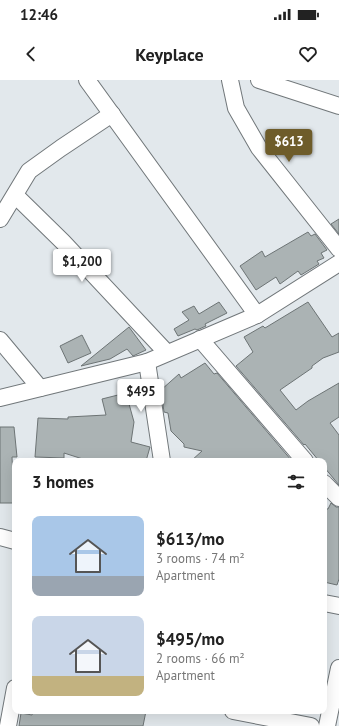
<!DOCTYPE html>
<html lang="en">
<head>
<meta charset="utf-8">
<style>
  body { margin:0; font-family:"PT Sans",sans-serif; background:#f6f6f6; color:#222; height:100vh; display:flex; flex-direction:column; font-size:15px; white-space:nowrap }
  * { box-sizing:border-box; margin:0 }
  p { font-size:13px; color:#767676 }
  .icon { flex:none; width:22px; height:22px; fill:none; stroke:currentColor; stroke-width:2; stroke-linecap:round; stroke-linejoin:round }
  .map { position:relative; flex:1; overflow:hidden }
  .drawer { position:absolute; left:12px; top:378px; width:315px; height:256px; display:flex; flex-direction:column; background:#fff; border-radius:8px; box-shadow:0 4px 16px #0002 }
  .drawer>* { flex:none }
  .price { position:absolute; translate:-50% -34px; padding:0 9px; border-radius:4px; background:#fff; color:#222; font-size:13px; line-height:26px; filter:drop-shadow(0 1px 2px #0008) }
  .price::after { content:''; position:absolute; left:50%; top:24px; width:12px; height:9px; margin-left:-6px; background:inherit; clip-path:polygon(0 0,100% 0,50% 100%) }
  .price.active { background:#6e5c2a; color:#fff }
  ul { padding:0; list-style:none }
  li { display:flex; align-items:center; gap:12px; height:100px; padding:0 20px }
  li span { display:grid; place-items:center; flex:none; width:112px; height:80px; border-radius:8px; color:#555 }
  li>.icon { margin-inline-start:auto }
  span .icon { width:48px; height:48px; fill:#fffc; stroke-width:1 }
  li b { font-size:17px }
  h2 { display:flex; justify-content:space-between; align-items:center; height:48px; padding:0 20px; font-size:17px }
  .status { display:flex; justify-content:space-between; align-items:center; height:28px; padding:0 20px; background:#fff; direction:ltr }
  .status svg { height:11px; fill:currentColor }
  header { display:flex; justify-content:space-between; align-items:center; height:52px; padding:0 20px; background:#fff; font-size:18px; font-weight:700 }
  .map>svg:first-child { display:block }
  .building { fill:#abb3b4; stroke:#6d7475 }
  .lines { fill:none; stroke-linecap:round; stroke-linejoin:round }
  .street-casing { stroke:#71777a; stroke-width:18 }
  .street { stroke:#fff; stroke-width:16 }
</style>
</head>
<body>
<div class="status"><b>12:46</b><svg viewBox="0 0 49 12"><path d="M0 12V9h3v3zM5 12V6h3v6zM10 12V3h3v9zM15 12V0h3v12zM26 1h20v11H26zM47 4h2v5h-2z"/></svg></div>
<header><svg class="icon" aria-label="back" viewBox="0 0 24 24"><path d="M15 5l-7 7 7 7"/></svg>Keyplace<svg class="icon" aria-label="heart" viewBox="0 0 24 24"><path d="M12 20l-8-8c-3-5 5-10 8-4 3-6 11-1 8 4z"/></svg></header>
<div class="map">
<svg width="339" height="646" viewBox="0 0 339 646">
  <rect width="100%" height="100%" fill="#e2e8ec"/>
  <g class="building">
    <path d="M 339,139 L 339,154 L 331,144 Z"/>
    <path d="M 308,152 L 311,156 L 315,154 L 327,170 L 321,173 L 324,178 L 317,181 L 319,184 L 301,195 L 298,191 L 280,204 L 276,197 L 256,210 L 240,186 L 262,171 L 265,177 Z"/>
    <path d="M 219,222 L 227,233 L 205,244 L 206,246 L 197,250 L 195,249 L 178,256 L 174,249 L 189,240 L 182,232 L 194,226 L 199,234 Z"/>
    <path d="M 308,222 L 332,257 L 339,253 L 339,272 L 323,278 L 312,286 L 312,288 L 280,310 L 296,330 L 308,321 L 339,303 L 339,337 L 330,343 L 339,355 L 339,405 L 324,387 L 324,381 L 319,381 L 305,364 L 304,365 L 236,286 L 253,272 L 244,257 L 263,246 L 265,248 Z"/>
    <path d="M 129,247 L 146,270 L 133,276 L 127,269 L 110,279 L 81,286 Z"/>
    <path d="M 82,255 L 91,273 L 68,283 L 60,266 Z"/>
    <path d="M 205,283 L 214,294 L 217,293 L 292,381 L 191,381 L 202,371 L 184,367 L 184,364 L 171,351 L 168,333 L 164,332 L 161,310 L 179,294 L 181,298 Z"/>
    <path d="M 126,313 L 134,342 L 131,362 L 150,367 L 146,381 L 89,381 L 64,373 L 64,378 L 35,377 L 38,338 L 68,339 L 68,337 L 106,335 L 102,319 Z"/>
    <path d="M 0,347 L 14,347 L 17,377 L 12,377 L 14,423 L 0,423 Z"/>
    <path d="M 331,423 L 336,427 L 339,427 L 339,499 L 337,505 L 324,502 L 324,429 L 328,429 Z"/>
    <path d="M 33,631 L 146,631 L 143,646 L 19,646 L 21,633 L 32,635 Z"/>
  </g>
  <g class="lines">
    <defs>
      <g id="street">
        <path d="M 87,0 L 257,235"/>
        <path d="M 230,0 L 236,28 L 259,68 L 339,169"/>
        <path d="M 259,0 L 339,26"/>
        <path d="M 15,115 L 63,162 L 167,273"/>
        <path d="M 0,139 L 29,91 L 61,68 L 112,34"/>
        <path d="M 200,259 L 305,381"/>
        <path d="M 0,260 L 40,308"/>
        <path d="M 147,282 L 162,381"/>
        <path d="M 0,318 L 147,282 L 257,235 L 339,183"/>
        <path d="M 324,403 L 339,418"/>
        <path d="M 0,457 L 15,461"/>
        <path d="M 324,523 L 339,526"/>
        <path d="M 233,631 L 311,646"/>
        <path d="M 8,646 L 15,608"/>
        <path d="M 327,646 L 339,588"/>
      </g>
    </defs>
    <use href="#street" class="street-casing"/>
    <use href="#street" class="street"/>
  </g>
</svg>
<b class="price active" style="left:289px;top:83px">$613</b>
<b class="price" style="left:82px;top:203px">$1,200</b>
<b class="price" style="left:141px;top:333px">$495</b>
<section class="drawer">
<h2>3 homes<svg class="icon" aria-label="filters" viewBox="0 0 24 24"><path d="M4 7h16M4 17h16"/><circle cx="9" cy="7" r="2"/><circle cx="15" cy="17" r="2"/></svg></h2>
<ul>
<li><span style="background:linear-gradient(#a9c7e8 75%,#9aa5b1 0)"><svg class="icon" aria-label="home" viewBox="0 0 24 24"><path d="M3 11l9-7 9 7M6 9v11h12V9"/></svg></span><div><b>$613/mo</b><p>3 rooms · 74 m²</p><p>Apartment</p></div></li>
<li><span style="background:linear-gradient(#c9d6e8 75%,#c2b280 0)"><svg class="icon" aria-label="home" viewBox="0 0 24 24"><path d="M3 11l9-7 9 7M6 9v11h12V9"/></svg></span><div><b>$495/mo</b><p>2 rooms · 66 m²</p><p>Apartment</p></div></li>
</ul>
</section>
</div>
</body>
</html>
